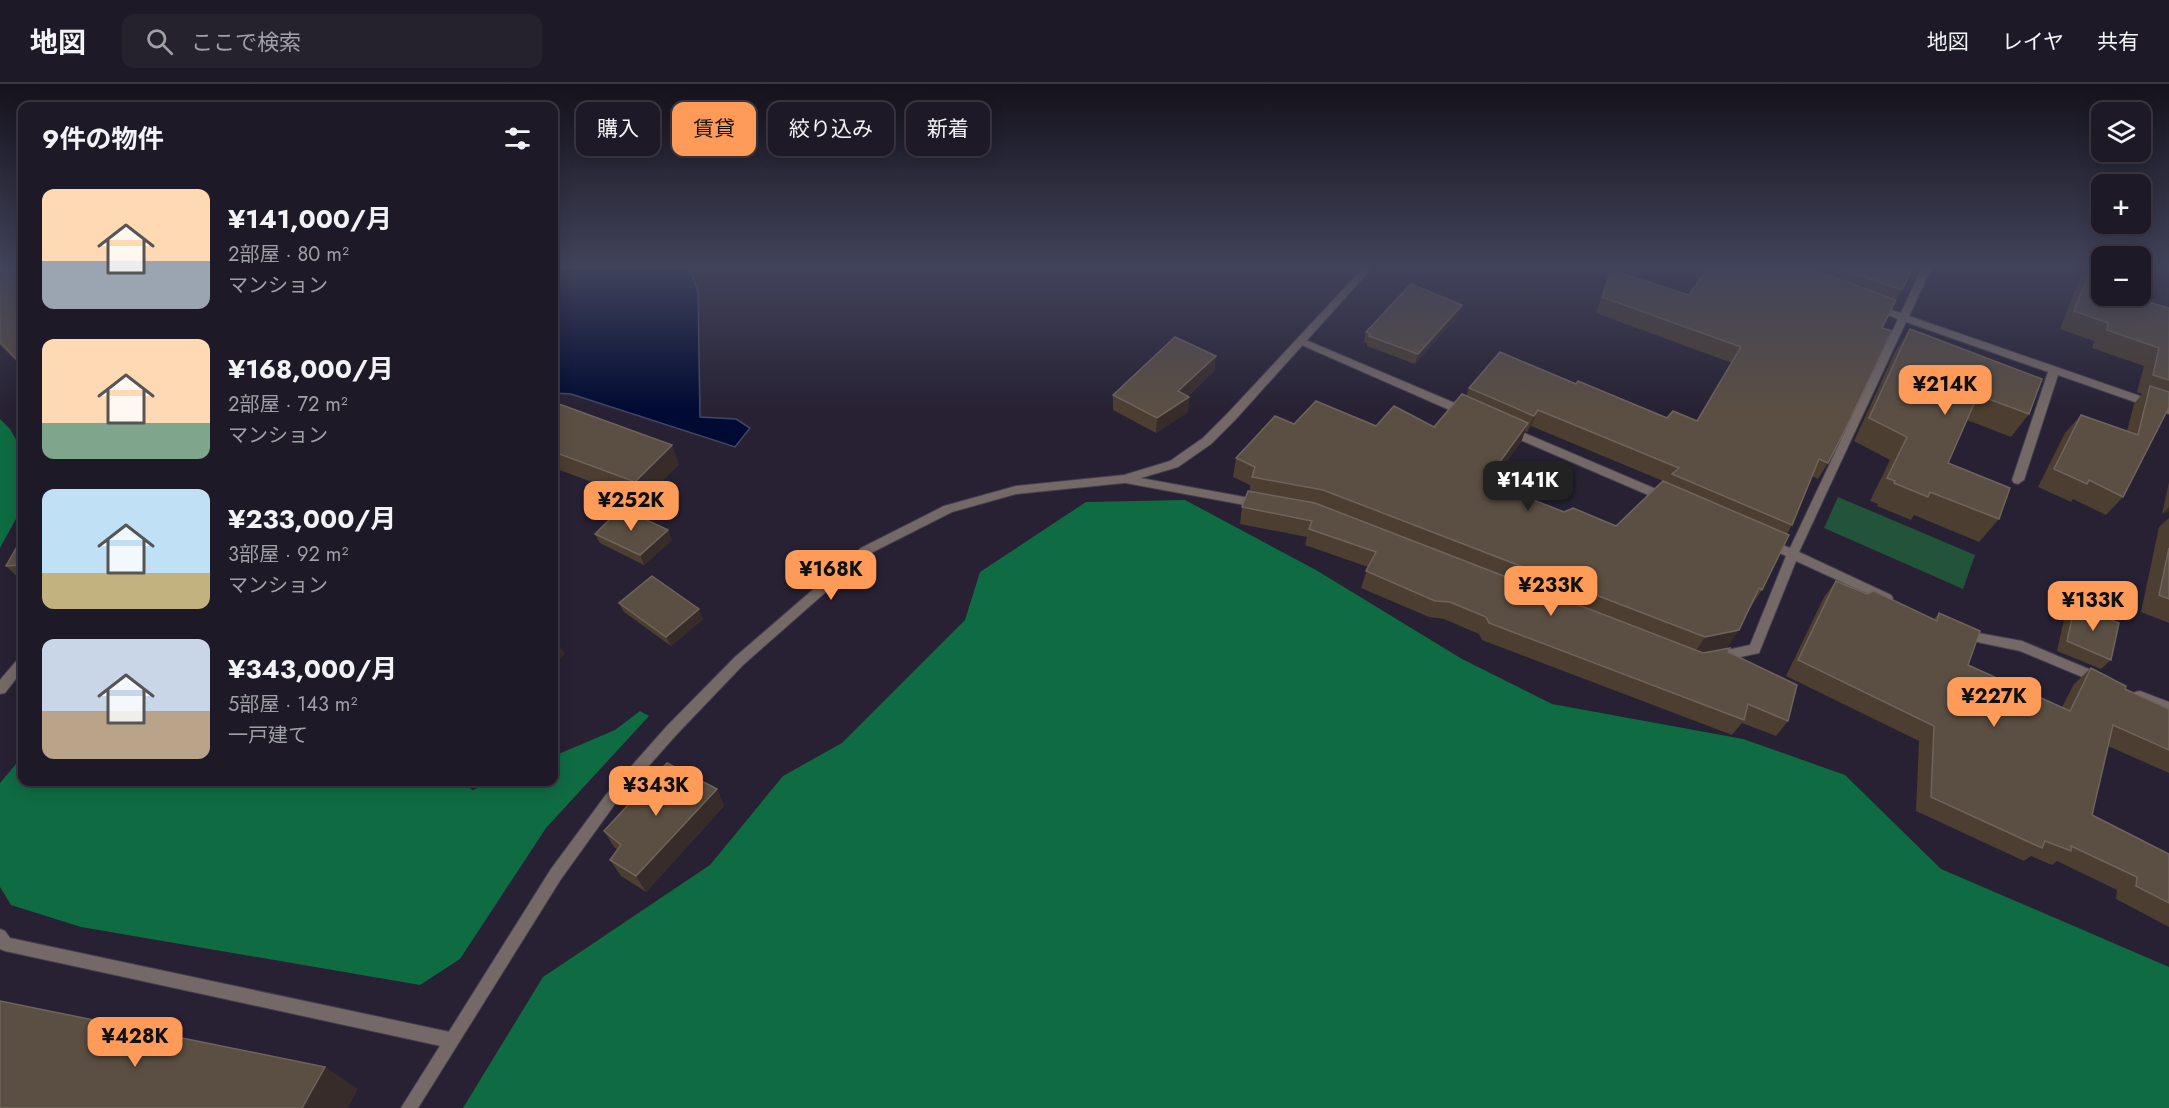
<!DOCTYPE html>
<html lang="ja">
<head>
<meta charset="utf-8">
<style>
  body { margin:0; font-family:Jost,"Noto Sans JP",sans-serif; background:#25222e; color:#f1f3f6; height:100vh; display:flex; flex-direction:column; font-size:22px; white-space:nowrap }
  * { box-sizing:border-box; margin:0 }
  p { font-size:20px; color:#a0a0a7 }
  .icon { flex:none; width:33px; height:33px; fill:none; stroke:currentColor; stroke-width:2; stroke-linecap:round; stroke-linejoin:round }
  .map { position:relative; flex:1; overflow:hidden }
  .sheet { position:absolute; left:18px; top:18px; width:540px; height:684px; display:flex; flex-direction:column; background:#1d1926; border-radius:12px; box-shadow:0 3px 15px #0003,0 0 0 2px #3b3843 }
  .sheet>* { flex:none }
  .banner { position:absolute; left:576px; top:18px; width:570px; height:54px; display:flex; gap:12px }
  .buttons { position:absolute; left:2091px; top:18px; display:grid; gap:12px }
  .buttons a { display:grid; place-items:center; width:60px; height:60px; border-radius:12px; background:#1d1926; box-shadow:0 3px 15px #0003,0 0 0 2px #3b3843; font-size:30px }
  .price { position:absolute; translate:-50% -51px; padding:0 14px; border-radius:12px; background:#fe9b59; color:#111; font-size:20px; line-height:39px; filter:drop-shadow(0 2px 3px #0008) }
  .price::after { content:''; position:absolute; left:50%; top:36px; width:18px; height:14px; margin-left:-9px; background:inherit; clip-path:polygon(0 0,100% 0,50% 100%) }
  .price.on { background:#222; color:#fff }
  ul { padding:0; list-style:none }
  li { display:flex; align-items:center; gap:18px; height:150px; padding:0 24px }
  li span { display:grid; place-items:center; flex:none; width:168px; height:120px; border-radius:12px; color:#555 }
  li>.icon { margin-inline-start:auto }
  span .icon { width:72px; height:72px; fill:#fffc; stroke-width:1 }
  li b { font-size:26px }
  h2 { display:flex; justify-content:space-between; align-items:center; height:72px; padding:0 24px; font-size:26px }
  .pill { padding:0 21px; border-radius:12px; background:#1d1926; box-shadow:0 3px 15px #0003,0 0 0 2px #3b3843; font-size:21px; line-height:54px }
  .pill.on { background:#fe9b59; color:#111 }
  header { display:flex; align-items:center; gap:36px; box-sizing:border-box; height:84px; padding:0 30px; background:#1d1926; border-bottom:2px solid #3b3843 }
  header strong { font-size:28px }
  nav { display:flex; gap:33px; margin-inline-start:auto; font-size:21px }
  .search { width:420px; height:54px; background:#25222e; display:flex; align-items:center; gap:15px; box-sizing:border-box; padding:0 21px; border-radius:12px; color:#a0a0a7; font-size:22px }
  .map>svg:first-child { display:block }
  .green { fill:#225439 }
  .forest { fill:#0f6b42 }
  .water { fill:#000a32; stroke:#414767; stroke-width:1.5 }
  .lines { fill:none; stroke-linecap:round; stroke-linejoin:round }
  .minor-casing { stroke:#443e4f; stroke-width:2 }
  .tertiary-casing { stroke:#443e4f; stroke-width:2 }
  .minor { fill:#746966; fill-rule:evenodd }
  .tertiary { fill:#746966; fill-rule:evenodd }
  .wall { fill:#4c3e30; fill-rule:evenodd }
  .shaded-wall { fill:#372c29 }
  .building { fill:#5b4f43; stroke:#6f645c; stroke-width:1.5 }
</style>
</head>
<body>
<header>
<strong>地図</strong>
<div class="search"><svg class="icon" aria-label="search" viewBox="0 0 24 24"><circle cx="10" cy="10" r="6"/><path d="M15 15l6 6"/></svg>ここで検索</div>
<nav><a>地図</a><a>レイヤ</a><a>共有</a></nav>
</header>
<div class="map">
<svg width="2169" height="1024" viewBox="0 0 2169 1024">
  <rect width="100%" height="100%" fill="#272133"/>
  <path class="green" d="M 1838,413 L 1975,471 L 1963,505 L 1824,444 Z"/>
  <g class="forest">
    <path d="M 0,335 L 10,345 L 22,366 L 22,424 L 0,464 Z"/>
    <path d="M 1185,416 L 1316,486 L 1462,575 L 1552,620 L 1743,655 L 1845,691 L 1941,785 L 2169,883 L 2169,1024 L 463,1024 L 543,893 L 710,781 L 783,692 L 842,659 L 965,536 L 980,488 L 1086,418 Z"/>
    <path d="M 640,627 L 649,632 L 546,744 L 460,875 L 420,901 L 81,843 L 11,821 L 0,803 L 0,699 L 22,673 L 22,698 L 459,698 L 473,706 L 492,698 L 554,698 L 554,672 L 615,646 Z"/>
  </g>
  <path class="water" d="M 554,183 L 689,183 L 698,207 L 700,333 L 736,335 L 750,344 L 735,363 L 571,310 L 554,309 Z"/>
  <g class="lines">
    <defs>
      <g id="minor">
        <path d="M 1922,183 L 1932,183 L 1909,232 L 2169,322 L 2169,330 L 2058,291 L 2024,396 L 2018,400 L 2014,399 L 2012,396 L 2048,288 L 1906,238 L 1799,468 L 1891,511 L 1893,514 L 1891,517 L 1883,517 L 1796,477 L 1759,569 L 1717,578 L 1713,577 L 1711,573 L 1713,569 L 1750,561 L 1786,472 L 1763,461 L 1761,458 L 1767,454 L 1790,464 L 1898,235 L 1871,224 L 1876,221 L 1901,229 Z"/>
        <path d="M 1301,254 L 1469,325 L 1470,328 L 1465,332 L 1461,331 L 1297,259 L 1296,257 Z"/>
        <path d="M 1508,342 L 1670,411 L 1672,414 L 1666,418 L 1662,417 L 1504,349 L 1503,346 L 1504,343 Z"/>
        <path d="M 1124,391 L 1261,416 L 1267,420 L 1261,424 L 1120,398 L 1118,395 Z"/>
        <path d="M 1962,546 L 2022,557 L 2103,591 L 2105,595 L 2103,599 L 2099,600 L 2020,567 L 1958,554 L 1956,551 L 1958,548 Z"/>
        <path d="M 22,574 L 22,587 L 5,609 L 0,610 L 0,596 L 18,575 Z"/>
        <path d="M 2140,607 L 2169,618 L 2169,629 L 2135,616 L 2134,612 L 2135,608 Z"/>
        <path d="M 0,845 L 5,847 L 10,854 L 450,948 L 456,950 L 458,956 L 456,962 L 450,964 L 5,867 L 0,865 Z"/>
      </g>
      <path id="tertiary" d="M 1364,183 L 1373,183 L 1235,336 L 1211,360 L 1178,383 L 1124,399 L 1016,410 L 952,428 L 869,470 L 743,581 L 677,650 L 615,720 L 561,795 L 418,1024 L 401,1024 L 551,785 L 605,712 L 667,642 L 735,573 L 861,464 L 944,422 L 1016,402 L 1124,391 L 1170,377 L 1203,354 L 1227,330 Z"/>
    </defs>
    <use href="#minor" class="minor-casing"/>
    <use href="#tertiary" class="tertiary-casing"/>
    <use href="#minor" class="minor"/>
    <use href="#tertiary" class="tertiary"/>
  </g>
  <g class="wall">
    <path d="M 0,183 L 22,183 L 22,283 L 0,261 Z"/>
    <path d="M 1708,183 L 1906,183 L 1902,206 L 1895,216 L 1882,244 L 1828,379 L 1818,395 L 1812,392 L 1792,441 L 1787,450 L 1762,506 L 1750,524 L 1727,564 L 1703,569 L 1728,568 L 1788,637 L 1776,652 L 1742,639 L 1732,651 L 1482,556 L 1479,550 L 1444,535 L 1429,533 L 1361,504 L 1368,483 L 1305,461 L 1307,453 L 1240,440 L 1242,423 L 1250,407 L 1250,401 L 1233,393 L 1236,374 L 1294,340 L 1434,343 L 1466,312 L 1469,304 L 1576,300 L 1667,334 L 1697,337 L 1732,279 L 1596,229 L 1611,186 L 1689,211 ZM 1531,342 L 1663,397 L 1616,442 L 1564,428 L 1491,399 L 1521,358 L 1525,347 L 1527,348 Z"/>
    <path d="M 2084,183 L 2102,183 L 2142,216 L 2169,224 L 2169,323 L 2123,413 L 2106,431 L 2073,415 L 2071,418 L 2038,403 L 2065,349 L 2081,331 L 2127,347 L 2134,320 L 2142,310 L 2137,308 L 2144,282 L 2092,264 L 2094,257 L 2060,245 Z"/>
    <path d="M 1459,231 L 1415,280 L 1367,262 L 1367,259 L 1364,258 L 1366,248 Z"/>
    <path d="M 1910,245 L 2029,330 L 2011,353 L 1967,336 L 1948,379 L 1999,435 L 1979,458 L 1914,431 L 1911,436 L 1877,422 L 1878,420 L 1870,417 L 1890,376 L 1854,357 L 1895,268 Z"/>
    <path d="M 1216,272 L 1214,287 L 1188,312 L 1189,313 L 1188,328 L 1156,349 L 1113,326 L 1113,311 Z"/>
    <path d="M 554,318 L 679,380 L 643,417 L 554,384 Z"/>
    <path d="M 2169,398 L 2169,427 L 2162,430 Z"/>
    <path d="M 2169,434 L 2169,539 L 2141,528 L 2159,443 Z"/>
    <path d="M 595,450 L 672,456 L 644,481 L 600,459 Z"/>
    <path d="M 22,454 L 22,497 L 6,482 Z"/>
    <path d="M 1836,497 L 1934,535 L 1939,529 L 1968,581 L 2062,623 L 2074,600 L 2091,584 L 2125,605 L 2169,625 L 2169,689 L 2108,662 L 2092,731 L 2169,770 L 2169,843 L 2116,815 L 2117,806 L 2057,777 L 2052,781 L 2031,772 L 2024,777 L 1916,727 L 1919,657 L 1786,592 L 1824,513 Z"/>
    <path d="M 619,519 L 703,535 L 671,562 L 624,528 Z"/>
    <path d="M 2075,521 L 2111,576 L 2101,585 L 2057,567 L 2065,531 Z"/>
    <path d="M 717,705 L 724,722 L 646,808 L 621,792 L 610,776 L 618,766 L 614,763 L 604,747 Z"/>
  </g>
  <g class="shaded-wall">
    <path d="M 1462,221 L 1459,231 L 1415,280 L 1418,270 Z"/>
    <path d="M 1216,272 L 1214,287 L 1183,316 L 1189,313 L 1188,328 L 1156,349 L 1157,334 L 1178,307 Z"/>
    <path d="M 1538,326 L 1531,342 L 1527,348 L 1534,332 Z"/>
    <path d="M 1528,339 L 1521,358 L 1479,415 L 1486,397 Z"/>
    <path d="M 672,361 L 679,380 L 643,417 L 635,398 Z"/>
    <path d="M 2169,423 L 2169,427 L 2162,430 Z"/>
    <path d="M 668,446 L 672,456 L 644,481 L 640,471 Z"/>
    <path d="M 699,525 L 703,535 L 671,562 L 666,553 Z"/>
    <path d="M 554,546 L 560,556 L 558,559 L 565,570 L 554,581 Z"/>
    <path d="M 1739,546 L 1727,564 L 1693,571 L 1705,553 Z"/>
    <path d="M 717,705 L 724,722 L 646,808 L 636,792 Z"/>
    <path d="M 325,983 L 358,1005 L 348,1024 L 302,1024 Z"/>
  </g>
  <g class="building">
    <path d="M 0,183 L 22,183 L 22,279 L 21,280 L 0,258 Z"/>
    <path d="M 1708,183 L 1805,183 L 1896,216 L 1882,244 L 1892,247 L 1847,342 L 1828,379 L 1819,375 L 1792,441 L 1672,390 L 1679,384 L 1538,326 L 1534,332 L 1469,304 L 1500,268 L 1576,300 L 1578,297 L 1667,334 L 1673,327 L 1697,337 L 1741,263 L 1602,213 L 1611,186 L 1689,211 Z"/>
    <path d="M 1835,183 L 1906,183 L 1912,185 L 1902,206 Z"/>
    <path d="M 2091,183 L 2102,183 L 2102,212 L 2140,212 L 2140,183 L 2151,183 L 2142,216 L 2169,224 L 2169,296 L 2153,291 L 2159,264 L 2107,246 L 2108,239 L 2074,227 Z"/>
    <path d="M 1411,200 L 1462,221 L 1418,270 L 1369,252 L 1370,250 L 1366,248 Z"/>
    <path d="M 1910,245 L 2042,295 L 2029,330 L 1978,311 L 1948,379 L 2010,404 L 1999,435 L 1930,408 L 1928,413 L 1894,399 L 1895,397 L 1887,394 L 1907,353 L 1869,334 Z"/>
    <path d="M 1175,253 L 1216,272 L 1178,307 L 1189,313 L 1157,334 L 1113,311 Z"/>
    <path d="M 2150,302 L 2169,308 L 2169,323 L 2123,413 L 2089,396 L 2087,400 L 2054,385 L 2081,331 L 2138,351 Z"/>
    <path d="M 1462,310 L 1528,339 L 1486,397 L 1564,428 L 1573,424 L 1616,442 L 1663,397 L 1789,451 L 1762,506 L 1759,504 L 1739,546 L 1705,553 L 1323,406 L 1252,393 L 1255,383 L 1236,374 L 1275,332 L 1294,340 L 1316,317 L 1376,342 L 1394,322 L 1434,343 Z"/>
    <path d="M 554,318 L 559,320 L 672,361 L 635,398 L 554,368 Z"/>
    <path d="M 1248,407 L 1315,419 L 1703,569 L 1730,564 L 1728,568 L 1797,601 L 1788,637 L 1748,620 L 1744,636 L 1489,539 L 1486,533 L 1450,518 L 1435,517 L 1366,487 L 1376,468 L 1309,445 L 1312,437 L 1242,423 Z"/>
    <path d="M 621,424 L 668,446 L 640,471 L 595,450 Z"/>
    <path d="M 22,454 L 22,481 L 6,482 Z"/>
    <path d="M 2169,464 L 2169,515 L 2159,511 Z"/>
    <path d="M 652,492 L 699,525 L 666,553 L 619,519 Z"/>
    <path d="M 1836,497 L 1867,510 L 1874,507 L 1937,537 L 1939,529 L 1980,547 L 1968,581 L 2070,627 L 2091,584 L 2126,602 L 2125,605 L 2169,625 L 2169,666 L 2113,641 L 2092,731 L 2169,770 L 2169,819 L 2136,802 L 2137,793 L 2071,762 L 2071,767 L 2045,757 L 2042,764 L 1931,713 L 1934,642 L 1798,576 Z"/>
    <path d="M 2075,521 L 2119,539 L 2111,576 L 2067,557 Z"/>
    <path d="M 667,679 L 717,705 L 636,792 L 610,776 L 621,761 L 604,747 Z"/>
    <path d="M 0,917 L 325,983 L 302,1024 L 0,1024 Z"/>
  </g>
  <linearGradient id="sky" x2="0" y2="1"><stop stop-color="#15121c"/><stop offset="0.56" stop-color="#41435b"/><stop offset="1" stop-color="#41435b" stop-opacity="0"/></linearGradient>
  <rect width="2169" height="327" fill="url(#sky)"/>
</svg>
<div class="buttons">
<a><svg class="icon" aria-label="layers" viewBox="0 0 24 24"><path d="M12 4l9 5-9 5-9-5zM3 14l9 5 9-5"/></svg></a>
<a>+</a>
<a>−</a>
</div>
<b class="price" style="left:1945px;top:332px">¥214K</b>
<b class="price on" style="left:1528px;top:428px">¥141K</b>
<b class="price" style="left:631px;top:448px">¥252K</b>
<b class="price" style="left:831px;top:517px">¥168K</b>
<b class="price" style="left:1551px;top:533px">¥233K</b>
<b class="price" style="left:2093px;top:548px">¥133K</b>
<b class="price" style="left:1994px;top:644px">¥227K</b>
<b class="price" style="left:656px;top:733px">¥343K</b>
<b class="price" style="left:135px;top:984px">¥428K</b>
<div class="banner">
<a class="pill">購入</a>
<a class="pill on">賃貸</a>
<a class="pill">絞り込み</a>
<a class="pill">新着</a>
</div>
<section class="sheet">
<h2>9件の物件<svg class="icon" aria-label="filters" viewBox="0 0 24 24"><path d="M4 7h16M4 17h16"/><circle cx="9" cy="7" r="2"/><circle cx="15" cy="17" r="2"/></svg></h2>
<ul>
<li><span style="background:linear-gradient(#ffd9b3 60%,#9aa5b1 0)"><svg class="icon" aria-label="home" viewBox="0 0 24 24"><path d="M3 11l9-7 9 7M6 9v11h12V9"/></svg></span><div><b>¥141,000/月</b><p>2部屋 · 80 m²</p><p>マンション</p></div></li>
<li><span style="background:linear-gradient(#ffd9b3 70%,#7fa58c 0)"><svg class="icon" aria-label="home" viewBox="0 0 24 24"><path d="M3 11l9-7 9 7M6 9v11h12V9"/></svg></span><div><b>¥168,000/月</b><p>2部屋 · 72 m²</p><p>マンション</p></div></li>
<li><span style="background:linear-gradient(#bfe0f5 70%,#c2b280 0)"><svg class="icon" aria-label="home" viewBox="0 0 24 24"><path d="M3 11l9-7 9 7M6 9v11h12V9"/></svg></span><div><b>¥233,000/月</b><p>3部屋 · 92 m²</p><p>マンション</p></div></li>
<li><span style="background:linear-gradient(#c9d6e8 60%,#b9a48a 0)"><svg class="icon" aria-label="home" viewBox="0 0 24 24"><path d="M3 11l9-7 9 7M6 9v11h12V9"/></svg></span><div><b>¥343,000/月</b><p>5部屋 · 143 m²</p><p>一戸建て</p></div></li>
</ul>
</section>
</div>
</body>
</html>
